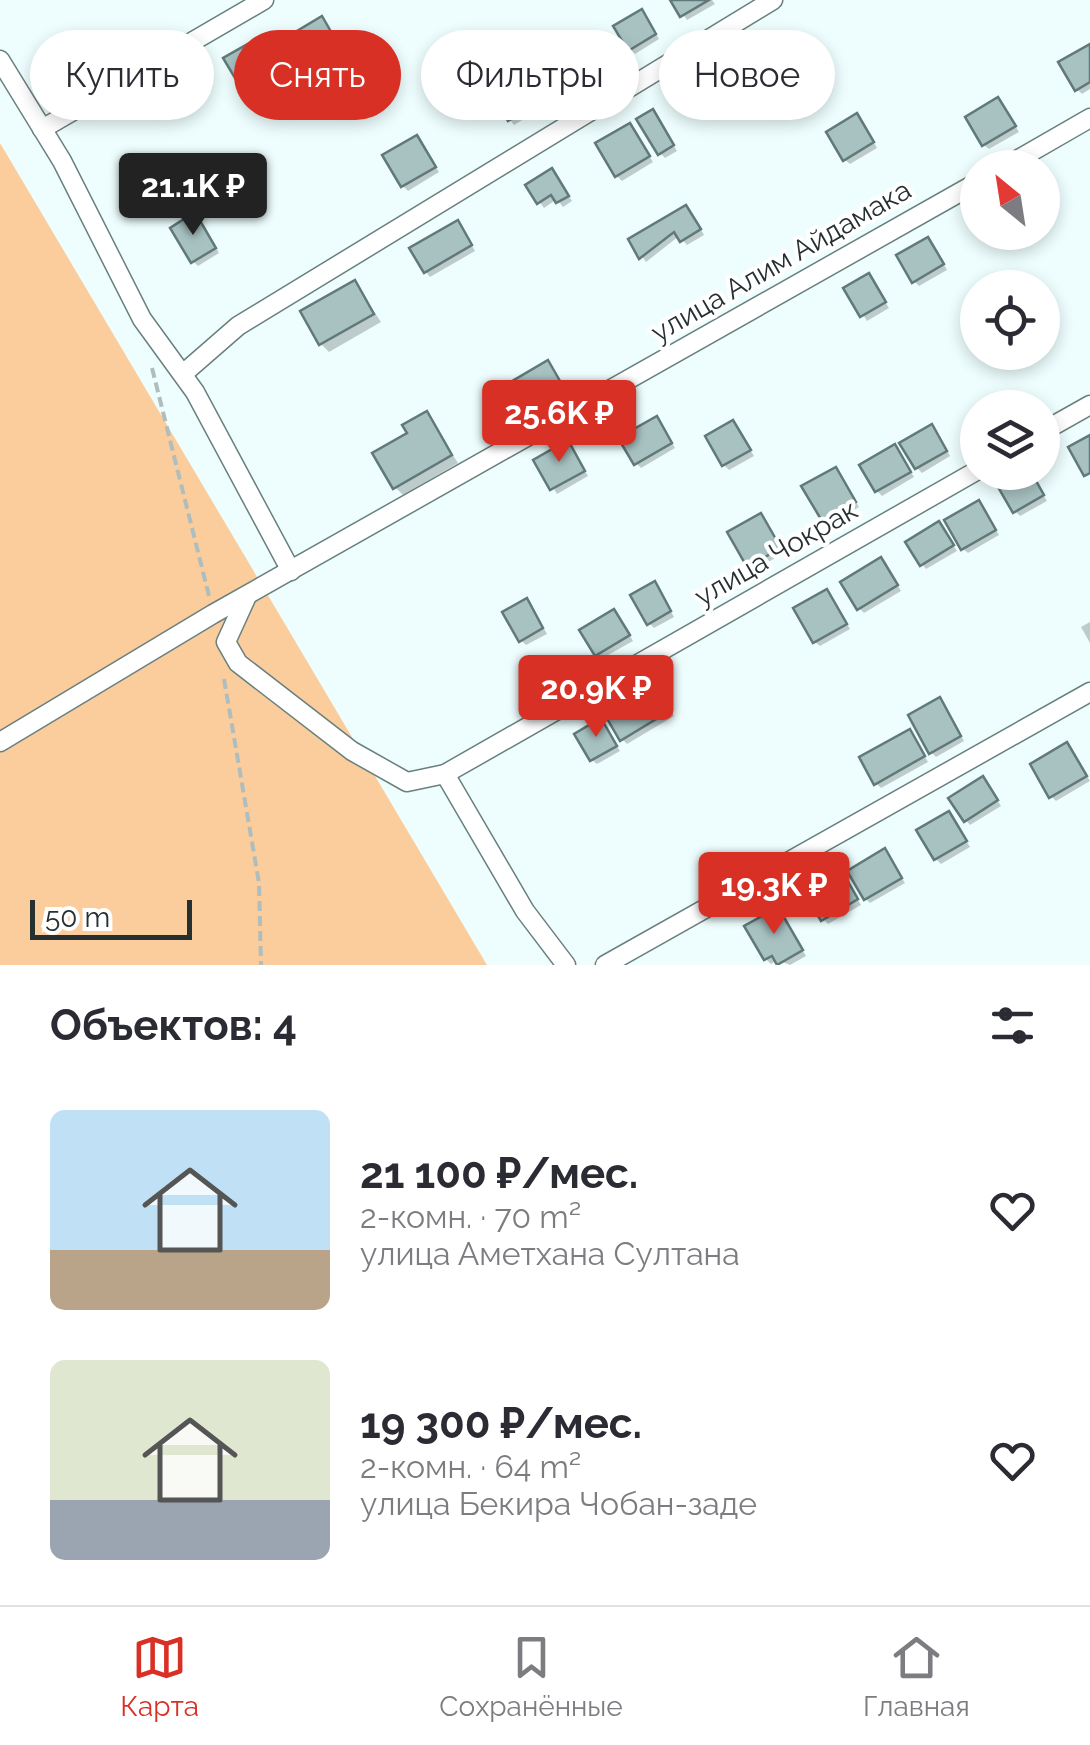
<!DOCTYPE html>
<html lang="ru">
<head>
<meta charset="utf-8">
<style>
  body { margin:0; font-family:Raleway,sans-serif; background:#f7f7f7; color:#2b2b33; height:100vh; display:flex; flex-direction:column; font-size:38px; white-space:nowrap }
  * { box-sizing:border-box; margin:0 }
  p { font-size:32px; color:#7c7c81 }
  .icon { flex:none; width:55px; height:55px; fill:none; stroke:currentColor; stroke-width:2; stroke-linecap:round; stroke-linejoin:round }
  .map { position:relative; height:965px; overflow:hidden }
  .sheet { display:flex; flex-direction:column; background:#fff; flex:1 }
  .sheet>* { flex:none }
  .guide { position:absolute; left:30px; top:30px; width:1030px; height:90px; display:flex; gap:20px }
  .needle { width:65px; rotate:330deg }
  .buttons { position:absolute; left:960px; top:150px; display:grid; gap:20px }
  .buttons a { display:grid; place-items:center; width:100px; height:100px; border-radius:50%; background:#fff; box-shadow:0 5px 15px #0003; font-size:50px }
  .scale { position:absolute; left:30px; bottom:25px; width:162px; box-sizing:border-box; padding-left:10px; border:5px solid #263030; border-top:0; font-size:28px; line-height:35px; white-space:nowrap; color:#263030; -webkit-text-stroke:8px #fff; paint-order:stroke }
  .price { position:absolute; translate:-50% -85px; padding:0 22px; border-radius:10px; background:#d93025; color:#fff; font-size:32px; line-height:65px; filter:drop-shadow(0 2px 5px #0008) }
  .price::after { content:''; position:absolute; left:50%; top:60px; width:30px; height:22px; margin-left:-15px; background:inherit; clip-path:polygon(0 0,100% 0,50% 100%) }
  .price.active { background:#222; color:#fff }
  ul { padding:0; list-style:none }
  li { display:flex; align-items:center; gap:30px; height:250px; padding:0 50px }
  li span { display:grid; place-items:center; flex:none; width:280px; height:200px; border-radius:15px; color:#555 }
  li>.icon { margin-inline-start:auto }
  span .icon { width:120px; height:120px; fill:#fffc; stroke-width:1 }
  li b { font-size:42px }
  h2 { display:flex; justify-content:space-between; align-items:center; height:120px; padding:0 50px; font-size:42px }
  .tag { padding:0 35px; border-radius:45px; background:#fff; box-shadow:0 5px 15px #0003; font-size:35px; line-height:90px }
  .tag.active { background:#d93025; color:#fff }
  .menu { display:flex; justify-content:space-around; align-items:center; height:140px; border-top:2px solid #e1e1e2; background:#fff; font-size:28px; color:#7c7c81 }
  .menu a { display:grid; justify-items:center; gap:5px }
  .menu .active { color:#d93025 }
  .map>svg:first-child { display:block }
  .green { fill:#fbcd9c }
  .shadow { fill:#0003 }
  .building { fill:#a8c2c2; stroke:#617979; stroke-width:2.5 }
  .lines { fill:none; stroke-linecap:round; stroke-linejoin:round }
  .minor-casing { stroke:#68807f; stroke-width:21 }
  .path { stroke:#afbdbd; stroke-width:4; stroke-dasharray:10 5; stroke-linecap:butt }
  .minor { stroke:#fff; stroke-width:18 }
  .labels { text-anchor:middle; dominant-baseline:central; stroke-width:8; stroke-linejoin:round; paint-order:stroke }
  .street-label { font-size:28px; fill:#263030; stroke:#fff }
</style>
</head>
<body>
<div class="map">
<svg width="1090" height="965" viewBox="0 0 1090 965">
  <rect width="100%" height="100%" fill="#eefefe"/>
  <path class="green" d="M 0,143 L 487,965 L 0,965 Z"/>
  <g class="shadow">
    <path d="M 673,0 L 712,0 L 715,4 L 687,20 Z"/>
    <path d="M 646,17 L 659,39 L 635,54 L 630,49 Z"/>
    <path d="M 326,24 L 348,61 L 318,79 L 313,74 Z"/>
    <path d="M 784,37 L 804,69 L 774,86 L 769,81 Z"/>
    <path d="M 1090,47 L 1090,89 L 1082,94 L 1077,89 Z"/>
    <path d="M 257,49 L 279,87 L 254,102 L 249,97 Z"/>
    <path d="M 534,78 L 549,104 L 514,125 L 510,120 Z"/>
    <path d="M 1003,105 L 1019,132 L 989,149 L 984,145 Z"/>
    <path d="M 657,117 L 677,151 L 665,158 L 660,153 Z"/>
    <path d="M 862,122 L 877,148 L 850,164 L 845,160 Z"/>
    <path d="M 630,126 L 653,162 L 622,181 L 617,176 Z"/>
    <path d="M 417,138 L 439,172 L 408,191 L 403,186 Z"/>
    <path d="M 556,176 L 572,201 L 563,207 L 557,199 L 544,208 L 528,186 Z"/>
    <path d="M 691,213 L 704,235 L 687,245 L 679,236 L 646,262 L 631,240 Z"/>
    <path d="M 200,220 L 219,253 L 198,266 L 193,261 Z"/>
    <path d="M 462,228 L 475,251 L 430,277 L 426,272 Z"/>
    <path d="M 933,245 L 947,270 L 919,286 L 914,281 Z"/>
    <path d="M 869,276 L 889,308 L 867,321 L 847,289 Z"/>
    <path d="M 355,283 L 381,322 L 329,352 L 321,344 Z"/>
    <path d="M 552,368 L 567,394 L 525,419 L 505,388 Z"/>
    <path d="M 426,414 L 458,463 L 403,495 L 395,487 Z"/>
    <path d="M 733,423 L 754,456 L 729,470 L 724,465 Z"/>
    <path d="M 661,424 L 675,448 L 641,468 L 636,463 Z"/>
    <path d="M 936,432 L 950,456 L 922,473 L 917,468 Z"/>
    <path d="M 568,443 L 588,476 L 557,494 L 537,461 Z"/>
    <path d="M 895,447 L 914,477 L 882,496 L 877,491 Z"/>
    <path d="M 840,475 L 859,507 L 829,525 L 824,520 Z"/>
    <path d="M 1033,478 L 1047,501 L 1020,516 L 1015,511 Z"/>
    <path d="M 978,503 L 999,535 L 968,553 L 963,549 Z"/>
    <path d="M 766,521 L 784,553 L 754,570 L 749,566 Z"/>
    <path d="M 943,529 L 957,551 L 926,569 L 922,564 Z"/>
    <path d="M 886,565 L 901,591 L 864,613 L 859,608 Z"/>
    <path d="M 659,589 L 674,617 L 654,628 L 649,623 Z"/>
    <path d="M 832,597 L 850,629 L 820,646 L 815,642 Z"/>
    <path d="M 531,606 L 547,634 L 526,645 L 521,640 Z"/>
    <path d="M 619,617 L 633,641 L 601,659 L 597,654 Z"/>
    <path d="M 1090,622 L 1090,643 L 1081,627 Z"/>
    <path d="M 660,693 L 674,716 L 627,744 L 622,739 Z"/>
    <path d="M 944,705 L 964,741 L 936,757 L 931,752 Z"/>
    <path d="M 601,721 L 620,751 L 597,764 L 592,760 Z"/>
    <path d="M 914,737 L 928,762 L 881,788 L 876,783 Z"/>
    <path d="M 1071,750 L 1090,781 L 1056,801 L 1051,796 Z"/>
    <path d="M 987,784 L 1001,806 L 970,825 L 966,820 Z"/>
    <path d="M 949,814 L 970,847 L 941,864 L 936,859 Z"/>
    <path d="M 885,851 L 905,883 L 870,903 L 866,899 Z"/>
    <path d="M 846,879 L 861,905 L 828,924 L 823,919 Z"/>
    <path d="M 778,910 L 806,956 L 790,965 L 777,960 L 771,964 L 766,959 Z"/>
  </g>
  <g class="building">
    <path d="M 670,0 L 709,0 L 680,17 Z"/>
    <path d="M 642,9 L 656,34 L 628,51 L 613,26 Z"/>
    <path d="M 322,16 L 345,56 L 311,76 L 287,37 Z"/>
    <path d="M 784,34 L 801,63 L 767,83 L 750,54 Z"/>
    <path d="M 253,41 L 276,81 L 247,98 L 223,58 Z"/>
    <path d="M 1090,44 L 1090,82 L 1075,91 L 1058,62 Z"/>
    <path d="M 530,70 L 546,98 L 508,121 L 491,93 Z"/>
    <path d="M 998,97 L 1016,126 L 982,146 L 965,117 Z"/>
    <path d="M 653,109 L 674,145 L 658,155 L 636,119 Z"/>
    <path d="M 857,113 L 874,142 L 843,161 L 826,132 Z"/>
    <path d="M 630,123 L 650,156 L 615,177 L 595,143 Z"/>
    <path d="M 417,135 L 436,167 L 401,187 L 382,155 Z"/>
    <path d="M 552,168 L 569,196 L 556,203 L 551,195 L 537,204 L 525,185 Z"/>
    <path d="M 686,205 L 701,229 L 680,242 L 674,232 L 639,259 L 628,239 Z"/>
    <path d="M 195,212 L 216,248 L 191,263 L 170,228 Z"/>
    <path d="M 458,220 L 472,245 L 424,273 L 409,248 Z"/>
    <path d="M 928,237 L 944,264 L 912,283 L 896,255 Z"/>
    <path d="M 869,273 L 886,302 L 860,317 L 843,288 Z"/>
    <path d="M 355,280 L 374,314 L 319,345 L 300,311 Z"/>
    <path d="M 548,360 L 564,388 L 518,415 L 502,387 Z"/>
    <path d="M 427,411 L 452,455 L 393,489 L 372,453 L 407,433 L 402,425 Z"/>
    <path d="M 657,416 L 672,443 L 634,465 L 618,438 Z"/>
    <path d="M 733,420 L 751,450 L 722,466 L 705,436 Z"/>
    <path d="M 932,424 L 947,451 L 915,469 L 899,443 Z"/>
    <path d="M 1090,435 L 1090,473 L 1084,476 L 1068,447 Z"/>
    <path d="M 568,440 L 585,471 L 550,490 L 533,460 Z"/>
    <path d="M 895,444 L 911,472 L 875,492 L 859,465 Z"/>
    <path d="M 836,467 L 856,502 L 822,521 L 801,486 Z"/>
    <path d="M 1024,472 L 1031,472 L 1044,495 L 1013,513 L 998,487 Z"/>
    <path d="M 979,500 L 996,530 L 961,550 L 944,520 Z"/>
    <path d="M 761,513 L 781,548 L 747,567 L 727,532 Z"/>
    <path d="M 939,521 L 954,545 L 920,566 L 905,542 Z"/>
    <path d="M 881,557 L 898,585 L 857,610 L 840,582 Z"/>
    <path d="M 655,581 L 671,611 L 647,625 L 630,595 Z"/>
    <path d="M 827,589 L 847,624 L 813,643 L 793,608 Z"/>
    <path d="M 527,598 L 543,628 L 519,642 L 502,612 Z"/>
    <path d="M 614,609 L 630,635 L 595,656 L 579,630 Z"/>
    <path d="M 656,685 L 671,710 L 620,741 L 605,715 Z"/>
    <path d="M 940,697 L 961,736 L 929,754 L 908,715 Z"/>
    <path d="M 601,718 L 617,746 L 590,761 L 574,734 Z"/>
    <path d="M 910,729 L 925,756 L 874,785 L 859,757 Z"/>
    <path d="M 1067,742 L 1087,776 L 1049,798 L 1030,764 Z"/>
    <path d="M 983,776 L 998,800 L 964,822 L 948,798 Z"/>
    <path d="M 949,811 L 967,841 L 934,860 L 916,830 Z"/>
    <path d="M 885,848 L 902,878 L 864,900 L 847,871 Z"/>
    <path d="M 842,871 L 858,899 L 821,921 L 804,892 Z"/>
    <path d="M 778,907 L 803,950 L 777,965 L 772,956 L 764,960 L 744,926 Z"/>
  </g>
  <g class="lines">
    <defs>
      <g id="minor">
        <path d="M 0,60 L 62,161 L 142,319 L 195,392 L 291,571"/>
        <path d="M 42,129 L 264,0"/>
        <path d="M 1003,168 L 1090,118"/>
        <path d="M 184,373 L 238,326 L 773,0"/>
        <path d="M 1042,432 L 1090,405"/>
        <path d="M 247,596 L 226,642 L 238,663 L 352,751 L 407,782 L 445,774 L 525,911 L 566,965"/>
        <path d="M 0,742 L 213,614 L 978,182"/>
        <path d="M 445,774 L 978,470"/>
        <path d="M 605,965 L 1090,692"/>
      </g>
    </defs>
    <use href="#minor" class="minor-casing"/>
    <g class="path">
      <path d="M 152,368 L 209,596"/>
      <path d="M 224,679 L 259,883 L 261,965"/>
    </g>
    <use href="#minor" class="minor"/>
  </g>
  <g class="labels">
    <g class="street-label">
      <text transform="translate(781 261) rotate(-30)">улица Алим Айдамака</text>
      <text transform="translate(776 553) rotate(-30)">улица Чокрак</text>
    </g>
  </g>
</svg>
<div class="buttons">
<a><svg class="needle" viewBox="-14 -14 28 28"><path d="M0-13l5 13h-10z" fill="#e53935"/><path d="M0 13l5-13h-10z" fill="#7c7c81"/></svg></a>
<a><svg class="icon" aria-label="locate" viewBox="0 0 24 24"><circle cx="12" cy="12" r="6"/><path d="M12 2v4M12 18v4M2 12h4M18 12h4"/></svg></a>
<a><svg class="icon" aria-label="layers" viewBox="0 0 24 24"><path d="M12 4l9 5-9 5-9-5zM3 14l9 5 9-5"/></svg></a>
</div>
<div class="scale">50 m</div>
<b class="price active" style="left:193px;top:238px">21.1K ₽</b>
<b class="price" style="left:559px;top:465px">25.6K ₽</b>
<b class="price" style="left:596px;top:740px">20.9K ₽</b>
<b class="price" style="left:774px;top:937px">19.3K ₽</b>
<div class="guide">
<a class="tag">Купить</a>
<a class="tag active">Снять</a>
<a class="tag">Фильтры</a>
<a class="tag">Новое</a>
</div>
</div>
<section class="sheet">
<h2>Объектов: 4<svg class="icon" aria-label="filters" viewBox="0 0 24 24"><path d="M4 7h16M4 17h16"/><circle cx="9" cy="7" r="2"/><circle cx="15" cy="17" r="2"/></svg></h2>
<ul>
<li><span style="background:linear-gradient(#bfe0f5 70%,#b9a48a 0)"><svg class="icon" aria-label="home" viewBox="0 0 24 24"><path d="M3 11l9-7 9 7M6 9v11h12V9"/></svg></span><div><b>21 100 ₽/мес.</b><p>2-комн. · 70 m²</p><p>улица Аметхана Султана</p></div><svg class="icon" aria-label="heart" viewBox="0 0 24 24"><path d="M12 20l-8-8c-3-5 5-10 8-4 3-6 11-1 8 4z"/></svg></li>
<li><span style="background:linear-gradient(#dfe7d0 70%,#9aa5b1 0)"><svg class="icon" aria-label="home" viewBox="0 0 24 24"><path d="M3 11l9-7 9 7M6 9v11h12V9"/></svg></span><div><b>19 300 ₽/мес.</b><p>2-комн. · 64 m²</p><p>улица Бекира Чобан-заде</p></div><svg class="icon" aria-label="heart" viewBox="0 0 24 24"><path d="M12 20l-8-8c-3-5 5-10 8-4 3-6 11-1 8 4z"/></svg></li>
</ul>
</section>
<nav class="menu">
<a class="active"><svg class="icon" aria-label="map" viewBox="0 0 24 24"><path d="M3 6l6-2 6 2 6-2v14l-6 2-6-2-6 2zM9 4v14M15 6v14"/></svg>Карта</a>
<a><svg class="icon" aria-label="saved" viewBox="0 0 24 24"><path d="M7 4h10v16l-5-4-5 4z"/></svg>Сохранённые</a>
<a><svg class="icon" aria-label="home" viewBox="0 0 24 24"><path d="M3 11l9-7 9 7M6 9v11h12V9"/></svg>Главная</a>
</nav>
</body>
</html>
